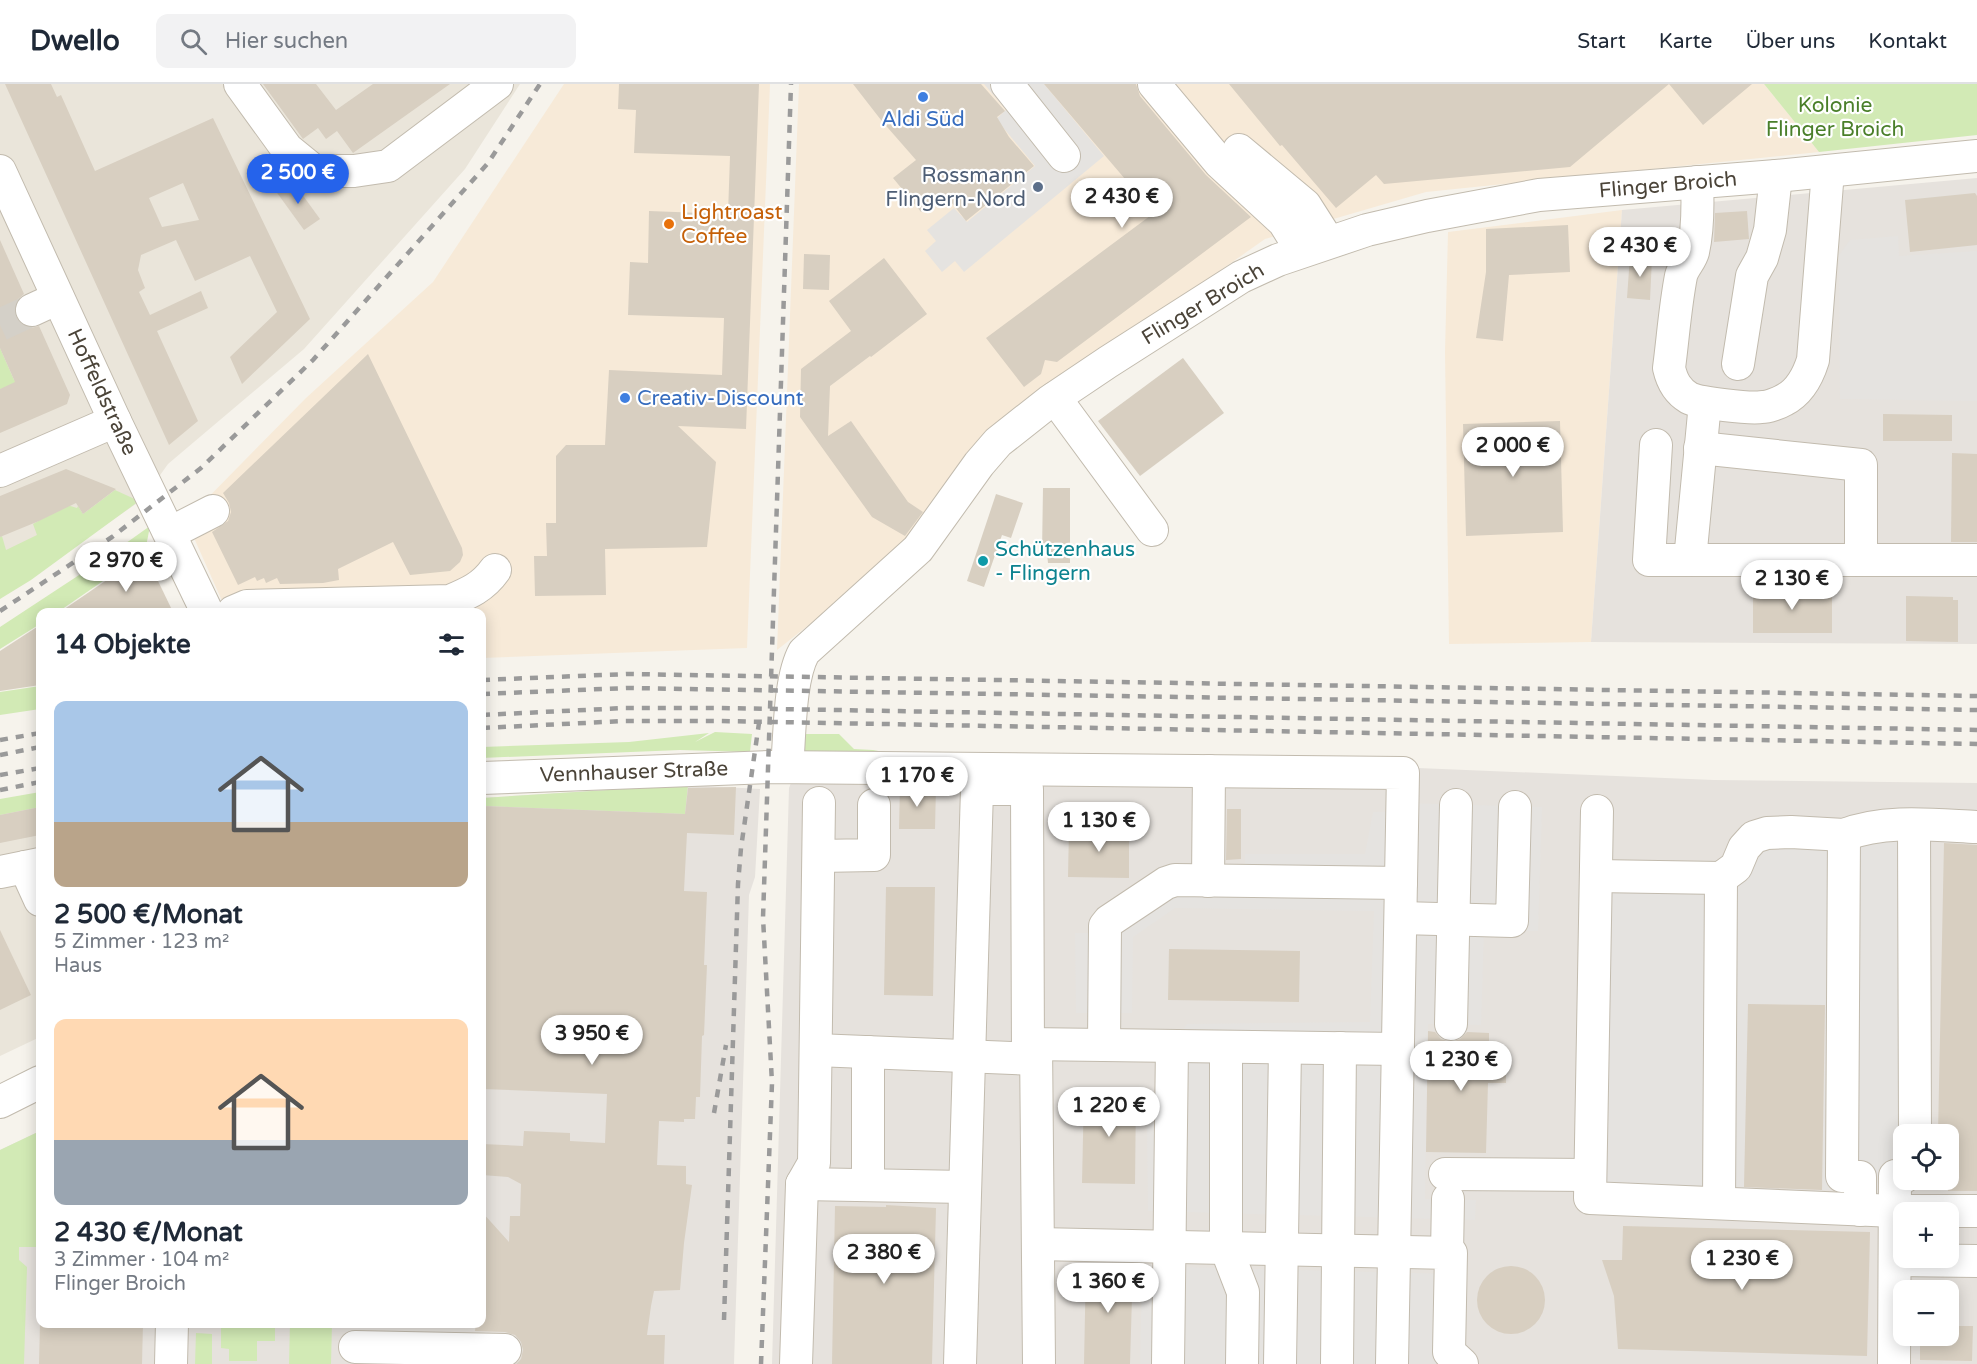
<!DOCTYPE html>
<html lang="de">
<head>
<meta charset="utf-8">
<style>
  body { margin:0; font-family:"Varela Round",sans-serif; background:#f2f2f3; color:#1f2937; height:100vh; display:flex; flex-direction:column; font-size:22px; white-space:nowrap }
  * { box-sizing:border-box; margin:0 }
  p { font-size:20px; color:#747a83 }
  .icon { flex:none; width:33px; height:33px; fill:none; stroke:currentColor; stroke-width:2; stroke-linecap:round; stroke-linejoin:round }
  .map { position:relative; flex:1; overflow:hidden }
  .side { position:absolute; left:36px; top:524px; width:450px; height:720px; display:flex; flex-direction:column; background:#fff; border-radius:12px; box-shadow:0 3px 15px #0003 }
  .side>* { flex:none }
  .controls { position:absolute; left:1893px; top:1040px; display:grid; gap:12px }
  .controls a { display:grid; place-items:center; width:66px; height:66px; border-radius:12px; background:#fff; box-shadow:0 3px 15px #0003; font-size:30px }
  .price { position:absolute; translate:-50% -51px; padding:0 14px; border-radius:21px; background:#fff; color:#222; font-size:20px; line-height:39px; filter:drop-shadow(0 2px 3px #0008) }
  .price::after { content:''; position:absolute; left:50%; top:36px; width:18px; height:14px; margin-left:-9px; background:inherit; clip-path:polygon(0 0,100% 0,50% 100%) }
  .price.on { background:#2563eb; color:#fff }
  ul { padding:0; list-style:none }
  li { display:grid; align-content:center; gap:12px; height:318px; padding:0 18px }
  li span { display:grid; place-items:center; height:186px; border-radius:12px; color:#555 }
  li>.icon { margin-inline-start:auto }
  span .icon { width:108px; height:108px; fill:#fffc; stroke-width:1 }
  li b { font-size:26px }
  h2 { display:flex; justify-content:space-between; align-items:center; height:72px; padding:0 18px; font-size:26px }
  header { display:flex; align-items:center; gap:36px; box-sizing:border-box; height:84px; padding:0 30px; background:#fff; border-bottom:2px solid #e0e1e3 }
  header strong { font-size:28px }
  nav { display:flex; gap:33px; margin-inline-start:auto; font-size:21px }
  .search { width:420px; height:54px; background:#f2f2f3; display:flex; align-items:center; gap:15px; box-sizing:border-box; padding:0 21px; border-radius:12px; color:#747a83; font-size:22px }
  .map>svg:first-child { display:block }
  .residential { fill:#eae5da }
  .commercial { fill:#f7ead8 }
  .industrial { fill:#e6e2dd; fill-rule:evenodd }
  .green { fill:#d2eab5 }
  .parking { fill:#e5e3e0 }
  .building { fill:#d8cfc1; fill-rule:evenodd }
  .lines { fill:none; stroke-linecap:round; stroke-linejoin:round }
  .minor-tunnel { stroke:#d4d0c8; stroke-width:32; stroke-dasharray:32 16; stroke-linecap:butt }
  .minor-casing { stroke:#c2bbae; stroke-width:34 }
  .minor { stroke:#fff; stroke-width:32 }
  .rail { stroke:#9a9a9a; stroke-width:4.5; stroke-dasharray:8 8; stroke-linecap:butt }
  .shop-dot { fill:#3f7fe0; stroke:#fff; stroke-width:2 }
  .service-dot { fill:#5c6f8a; stroke:#fff; stroke-width:2 }
  .food-dot { fill:#e8710a; stroke:#fff; stroke-width:2 }
  .culture-dot { fill:#0f9aa8; stroke:#fff; stroke-width:2 }
  .labels { text-anchor:middle; dominant-baseline:central; stroke-width:4.5; stroke-linejoin:round; paint-order:stroke }
  .park-label { font-size:21px; fill:#4a7f2a; stroke:#fff }
  .shop-label { font-size:21px; fill:#366cbe; stroke:#fff }
  .service-label { font-size:21px; fill:#4e5e75; stroke:#fff; text-anchor:end }
  .street-label { font-size:21px; fill:#4b4439; stroke:#fff }
  .food-label { font-size:21px; fill:#c56008; stroke:#fff; text-anchor:start }
  .culture-label { font-size:21px; fill:#0d838f; stroke:#fff; text-anchor:start }
</style>
</head>
<body>
<header>
<strong>Dwello</strong>
<div class="search"><svg class="icon" aria-label="search" viewBox="0 0 24 24"><circle cx="10" cy="10" r="6"/><path d="M15 15l6 6"/></svg>Hier suchen</div>
<nav><a>Start</a><a>Karte</a><a>Über uns</a><a>Kontakt</a></nav>
</header>
<div class="map">
<svg width="1977" height="1280" viewBox="0 0 1977 1280">
  <rect width="100%" height="100%" fill="#f6f3ec"/>
  <g class="residential">
    <path d="M 0,0 L 520,0 L 465,85 L 304,265 L 168,380 L 143,415 L 0,514 Z"/>
    <path d="M 40,711 L 40,953 L 0,972 L 0,720 Z"/>
  </g>
  <g class="commercial">
    <path d="M 564,0 L 770,0 L 747,564 L 482,574 L 482,528 L 227,528 L 186,436 L 306,314 L 433,198 Z"/>
    <path d="M 799,0 L 1764,0 L 1819,68 L 1426,108 L 1265,155 L 1034,318 L 961,376 L 914,458 L 777,566 Z"/>
    <path d="M 1622,126 L 1591,558 L 1449,560 L 1445,268 L 1448,148 Z"/>
  </g>
  <g class="industrial">
    <path d="M 1977,94 L 1977,560 L 1591,558 L 1622,126 Z"/>
    <path d="M 803,668 L 1418,684 L 1714,696 L 1977,699 L 1977,1280 L 772,1280 L 789,704 ZM 1904,1050 L 1948,1050 L 1948,1095 L 1904,1095 ZM 1904,1128 L 1948,1128 L 1948,1173 L 1904,1173 ZM 1904,1206 L 1948,1206 L 1948,1251 L 1904,1251 Z"/>
    <path d="M 688,701 L 760,705 L 755,793 L 749,811 L 734,1280 L 0,1280 L 0,1066 L 40,1047 L 40,1239 L 482,1239 L 482,714 Z"/>
  </g>
  <g class="green">
    <path d="M 1764,0 L 1977,0 L 1977,51 L 1819,68 Z"/>
    <path d="M 0,264 L 14,296 L 29,299 L 0,305 Z"/>
    <path d="M 115,406 L 139,417 L 31,496 L 0,515 L 0,453 L 2,452 L 6,466 L 37,451 L 33,440 L 67,421 L 77,424 L 78,422 L 83,430 Z"/>
    <path d="M 150,442 L 145,468 L 58,528 L 40,528 L 40,540 L 0,565 L 0,543 L 105,474 Z"/>
    <path d="M 40,602 L 40,625 L 0,631 L 0,608 Z"/>
    <path d="M 715,648 L 752,650 L 750,668 L 680,666 L 482,674 L 482,663 L 629,658 L 709,649 L 695,658 Z"/>
    <path d="M 804,650 L 839,650 L 854,665 L 873,666 L 901,671 L 804,669 Z"/>
    <path d="M 688,701 L 685,730 L 482,722 L 482,714 Z"/>
    <path d="M 40,708 L 40,723 L 0,731 L 0,715 Z"/>
    <path d="M 40,1047 L 40,1163 L 19,1163 L 19,1176 L 27,1183 L 24,1280 L 0,1280 L 0,1066 Z"/>
    <path d="M 237,1239 L 275,1239 L 275,1257 L 257,1257 L 257,1277 L 229,1277 L 229,1265 L 221,1264 L 221,1243 L 237,1243 Z"/>
    <path d="M 290,1239 L 332,1239 L 331,1280 L 289,1280 Z"/>
    <path d="M 196,1249 L 212,1250 L 212,1280 L 195,1280 Z"/>
  </g>
  <g class="parking">
    <path d="M 984,0 L 1044,0 L 1104,72 L 964,188 L 955,177 L 942,188 L 925,167 L 936,157 L 927,146 L 954,124 L 967,138 L 1035,82 L 996,35 L 1006,26 Z"/>
    <path d="M 1898,152 L 1899,172 L 1977,167 L 1977,317 L 1840,315 L 1839,171 L 1850,156 Z"/>
    <path d="M 1403,719 L 1542,723 L 1538,847 L 1484,846 L 1481,941 L 1428,940 L 1425,1115 L 1476,1116 L 1475,1136 L 1148,1127 L 1147,1040 L 1171,1040 L 1172,962 L 1187,940 L 1370,938 L 1374,827 L 1175,824 L 1133,853 L 1132,929 L 1076,929 L 1075,849 L 1104,849 L 1166,799 L 1245,798 L 1245,770 L 1365,770 L 1373,728 L 1403,727 Z"/>
    <path d="M 1914,741 L 1903,1093 L 1842,1092 L 1841,1105 L 1822,1106 L 1826,922 L 1748,920 L 1744,1104 L 1605,1099 L 1596,792 L 1721,793 L 1744,764 Z"/>
    <path d="M 1142,1182 L 1450,1190 L 1449,1280 L 1140,1280 Z"/>
  </g>
  <g class="building">
    <path d="M 5,0 L 51,0 L 57,13 L 61,11 L 95,87 L 213,34 L 310,235 L 242,300 L 230,273 L 277,228 L 250,172 L 195,197 L 176,156 L 141,171 L 138,186 L 145,204 L 139,208 L 150,231 L 201,207 L 208,224 L 157,247 L 198,337 L 169,361 ZM 183,99 L 199,136 L 162,143 L 149,114 Z"/>
    <path d="M 263,0 L 316,0 L 336,26 L 373,0 L 450,0 L 353,69 L 337,47 L 326,55 L 318,44 L 303,55 Z"/>
    <path d="M 619,0 L 759,0 L 746,345 L 678,342 L 716,378 L 707,463 L 605,465 L 606,511 L 535,512 L 534,472 L 547,472 L 546,439 L 556,439 L 556,372 L 566,361 L 605,361 L 609,286 L 722,291 L 724,234 L 628,231 L 630,178 L 648,179 L 649,127 L 728,130 L 730,72 L 634,69 L 636,26 L 618,25 Z"/>
    <path d="M 853,0 L 981,0 L 1005,27 L 997,33 L 1009,53 L 1034,82 L 966,137 L 945,110 L 921,128 L 893,94 L 916,76 L 881,36 Z"/>
    <path d="M 1044,0 L 1136,0 L 1140,12 L 1206,91 L 1251,133 L 1057,278 L 1045,276 L 1041,290 L 1024,303 L 986,254 L 1154,129 Z"/>
    <path d="M 1229,0 L 1752,0 L 1703,41 L 1669,0 L 1570,83 L 1384,100 L 1376,91 L 1336,124 L 1282,61 L 1280,62 Z"/>
    <path d="M 291,95 L 320,135 L 304,146 L 275,106 Z"/>
    <path d="M 1975,109 L 1977,112 L 1977,161 L 1910,168 L 1905,116 Z"/>
    <path d="M 1747,127 L 1749,155 L 1714,158 L 1715,129 Z"/>
    <path d="M 1568,141 L 1570,188 L 1509,191 L 1503,257 L 1476,254 L 1486,188 L 1486,145 Z"/>
    <path d="M 0,156 L 24,210 L 17,216 L 14,224 L 15,233 L 22,241 L 31,244 L 39,242 L 70,311 L 67,320 L 0,349 L 0,305 L 15,298 L 0,264 Z"/>
    <path d="M 804,170 L 830,171 L 829,206 L 803,205 Z"/>
    <path d="M 1630,172 L 1652,174 L 1650,216 L 1627,214 Z"/>
    <path d="M 884,174 L 927,230 L 871,273 L 870,272 L 830,302 L 828,352 L 851,337 L 908,418 L 923,428 L 905,452 L 872,433 L 800,333 L 801,285 L 851,247 L 829,217 Z"/>
    <path d="M 368,270 L 462,464 L 463,471 L 460,478 L 450,487 L 410,491 L 393,458 L 338,485 L 339,496 L 323,499 L 280,500 L 277,494 L 266,499 L 264,494 L 257,497 L 255,493 L 238,501 L 212,448 L 228,437 L 231,428 L 229,419 L 223,409 Z"/>
    <path d="M 1183,274 L 1224,329 L 1140,392 L 1098,337 Z"/>
    <path d="M 1883,330 L 1952,331 L 1952,357 L 1883,357 Z"/>
    <path d="M 1560,337 L 1563,448 L 1466,452 L 1463,340 Z"/>
    <path d="M 1952,369 L 1977,370 L 1977,458 L 1951,458 Z"/>
    <path d="M 66,385 L 116,405 L 83,430 L 76,419 L 39,437 L 0,453 L 0,412 Z"/>
    <path d="M 1043,404 L 1070,404 L 1070,479 L 1048,479 L 1047,469 L 1042,469 Z"/>
    <path d="M 996,410 L 1023,419 L 1011,454 L 1002,451 L 984,503 L 967,497 Z"/>
    <path d="M 145,470 L 173,528 L 60,528 L 101,500 Z"/>
    <rect x="1753" y="505" width="79" height="44"/>
    <path d="M 1906,512 L 1953,513 L 1953,516 L 1958,516 L 1958,558 L 1906,557 Z"/>
    <path d="M 40,541 L 40,601 L 0,607 L 0,567 Z"/>
    <path d="M 900,702 L 936,703 L 935,745 L 899,745 Z"/>
    <path d="M 736,703 L 734,751 L 687,749 L 684,807 L 707,808 L 704,881 L 707,881 L 704,951 L 702,952 L 700,1013 L 696,1013 L 695,1035 L 684,1035 L 684,1038 L 659,1037 L 657,1081 L 686,1082 L 686,1100 L 692,1101 L 684,1159 L 680,1206 L 654,1207 L 651,1222 L 647,1251 L 665,1251 L 664,1280 L 516,1280 L 521,1275 L 523,1266 L 521,1258 L 515,1251 L 505,1248 L 475,1247 L 476,1239 L 482,1239 L 482,1128 L 509,1158 L 510,1132 L 520,1132 L 521,1100 L 508,1093 L 482,1091 L 482,1060 L 523,1062 L 524,1047 L 570,1049 L 570,1057 L 605,1059 L 607,1010 L 482,1005 L 482,722 L 685,730 L 688,704 Z"/>
    <path d="M 40,723 L 40,751 L 0,759 L 0,731 Z"/>
    <path d="M 1227,725 L 1241,725 L 1241,775 L 1226,776 Z"/>
    <path d="M 1069,743 L 1129,744 L 1129,794 L 1068,793 Z"/>
    <path d="M 1944,759 L 1977,761 L 1977,1107 L 1948,1107 L 1948,1050 L 1938,1050 Z"/>
    <path d="M 886,803 L 935,803 L 933,912 L 884,911 Z"/>
    <path d="M 0,846 L 31,911 L 0,926 Z"/>
    <path d="M 1169,865 L 1300,867 L 1299,918 L 1168,916 Z"/>
    <path d="M 1748,920 L 1825,921 L 1822,1106 L 1744,1103 Z"/>
    <path d="M 1428,947 L 1435,948 L 1441,955 L 1451,958 L 1460,955 L 1467,948 L 1489,949 L 1489,965 L 1506,965 L 1506,999 L 1488,999 L 1486,1069 L 1426,1068 Z"/>
    <path d="M 1084,1008 L 1136,1009 L 1135,1100 L 1082,1099 Z"/>
    <path d="M 886,1121 L 936,1124 L 932,1280 L 832,1280 L 835,1122 L 886,1123 Z"/>
    <path d="M 1623,1142 L 1870,1148 L 1867,1272 L 1618,1265 L 1614,1212 L 1602,1176 L 1622,1176 Z"/>
    <path d="M 1086,1179 L 1133,1180 L 1130,1280 L 1084,1280 Z"/>
    <circle cx="1511" cy="1216" r="34"/>
    <path d="M 40,1239 L 143,1239 L 142,1280 L 39,1280 Z"/>
    <path d="M 1948,1242 L 1973,1242 L 1972,1277 L 1920,1276 L 1920,1251 L 1948,1251 Z"/>
  </g>
  <g class="lines">
    <path class="minor-tunnel" d="M 0,241 L 32,226"/>
    <defs>
      <g id="minor">
        <path d="M 240,0 L 287,65 L 314,87 L 354,87 L 388,82 L 497,0"/>
        <path d="M 1007,0 L 1064,72"/>
        <path d="M 1154,0 L 1220,79 L 1284,138 L 1302,167"/>
        <path d="M 1239,66 L 1305,121 L 1328,157"/>
        <path d="M 0,87 L 115,337 L 207,528"/>
        <path d="M 1697,98 C 1698,121 1698,146 1693,168 C 1691,176 1683,183 1681,192 C 1675,223 1673,254 1669,284 C 1672,297 1677,307 1689,314 C 1699,319 1750,325 1762,323 C 1768,323 1779,319 1784,316 C 1800,308 1808,292 1813,276 L 1828,87"/>
        <path d="M 32,226 L 58,214"/>
        <path d="M 1738,280 L 1752,192 L 1762,174 L 1770,146 L 1776,92"/>
        <path d="M 1055,314 L 1152,446"/>
        <path d="M 1656,361 L 1649,476 L 1977,476"/>
        <path d="M 1700,364 L 1861,381 L 1861,476"/>
        <path d="M 0,387 L 115,337"/>
        <path d="M 170,449 L 213,427"/>
        <path d="M 1690,476 L 1705,319"/>
        <path d="M 233,528 L 247,522 L 450,517 C 469,509 483,503 495,486"/>
        <path d="M 787,683 C 790,651 789,595 804,568 L 918,465 L 979,380 L 998,358 L 1050,317 L 1108,278 L 1241,193 L 1278,176 L 1367,146 L 1427,132 L 1539,111 L 1776,92 L 1977,72"/>
        <path d="M 482,694 L 769,683 L 1403,689 L 1392,1280"/>
        <path d="M 989,705 L 1027,705 L 1028,974"/>
        <path d="M 1597,727 L 1590,1114 L 1895,1127 L 1977,1127"/>
        <path d="M 1914,741 L 1915,1050"/>
        <path d="M 1844,751 L 1842,1092 L 1860,1093 L 1860,1126"/>
        <path d="M 819,772 L 874,771 L 874,721"/>
        <path d="M 25,783 L 40,816"/>
        <path d="M 0,788 L 40,780"/>
        <path d="M 1596,792 L 1721,794 L 1736,783 L 1744,764 L 1754,753 L 1767,749 L 1791,748 L 1844,751 C 1885,735 1934,741 1977,743"/>
        <path d="M 1208,797 L 1209,687"/>
        <path d="M 1401,834 L 1512,837 L 1515,723"/>
        <path d="M 1451,940 L 1456,721"/>
        <path d="M 1036,959 L 1039,1280"/>
        <path d="M 1028,960 L 1398,965"/>
        <path d="M 1104,961 L 1105,842 L 1109,837 L 1166,799 L 1175,796 L 1401,799"/>
        <path d="M 1226,963 L 1226,1164 L 1243,1208 L 1242,1280"/>
        <path d="M 816,966 L 1036,975"/>
        <path d="M 868,968 L 868,1101"/>
        <path d="M 0,1018 L 40,998"/>
        <path d="M 1445,1090 L 1590,1091"/>
        <path d="M 802,1100 L 965,1103"/>
        <path d="M 1719,1119 L 1721,794"/>
        <path d="M 1038,1160 L 1451,1169 L 1449,1268 L 1462,1280"/>
        <path d="M 1447,1169 L 1448,1115"/>
        <path d="M 1895,1176 L 1977,1177"/>
        <path d="M 355,1263 L 505,1266"/>
        <path d="M 171,1280 L 172,1239"/>
        <path d="M 796,1280 L 802,1100 L 814,1079 L 819,719"/>
        <path d="M 960,1280 L 977,705"/>
        <path d="M 1168,1280 L 1172,962"/>
        <path d="M 1280,1280 L 1285,964"/>
        <path d="M 1337,1280 L 1340,964"/>
        <path d="M 1894,1280 L 1895,1092 L 1904,1093"/>
      </g>
    </defs>
    <use href="#minor" class="minor-casing"/>
    <use href="#minor" class="minor"/>
    <g class="rail">
      <path d="M 0,527 L 112,453 L 201,384 L 313,276 L 488,79 L 540,0"/>
      <path d="M 482,596 L 627,590 L 1977,612"/>
      <path d="M 482,610 L 627,604 L 1977,626"/>
      <path d="M 482,631 L 625,624 L 721,624 L 1977,646"/>
      <path d="M 482,644 L 624,637 L 719,637 L 1977,660"/>
      <path d="M 0,656 L 40,649"/>
      <path d="M 0,671 L 40,663"/>
      <path d="M 0,691 L 40,684"/>
      <path d="M 0,706 L 40,698"/>
      <path d="M 714,1029 L 726,961"/>
      <path d="M 724,1236 L 738,800 L 741,764 L 760,632"/>
      <path d="M 761,1280 L 772,999 L 763,834 L 791,0"/>
    </g>
  </g>
  <g class="shop-dot">
    <circle cx="923" cy="13" r="6"/>
    <circle cx="625" cy="314" r="6"/>
  </g>
  <circle class="service-dot" cx="1038" cy="103" r="6"/>
  <circle class="food-dot" cx="669" cy="140" r="6"/>
  <circle class="culture-dot" cx="983" cy="477" r="6"/>
  <g class="labels">
    <g class="park-label">
      <text x="1835" y="21">Kolonie<tspan x="1835" dy="24">Flinger Broich</tspan></text>
    </g>
    <g class="shop-label">
      <text x="923" y="35">Aldi Süd</text>
      <text x="637" y="314" text-anchor="start">Creativ-Discount</text>
    </g>
    <g class="service-label">
      <text x="1026" y="91">Rossmann<tspan x="1026" dy="24">Flingern-Nord</tspan></text>
    </g>
    <g class="street-label">
      <text transform="translate(1668 101) rotate(-5)">Flinger Broich</text>
      <text transform="translate(1203 220) rotate(-31)">Flinger Broich</text>
      <text transform="translate(102 308) rotate(65)">Hoffeldstraße</text>
      <text transform="translate(634 688) rotate(-2)">Vennhauser Straße</text>
    </g>
    <g class="food-label">
      <text x="681" y="128">Lightroast<tspan x="681" dy="24">Coffee</tspan></text>
    </g>
    <g class="culture-label">
      <text x="995" y="465">Schützenhaus<tspan x="995" dy="24">- Flingern</tspan></text>
    </g>
  </g>
</svg>
<div class="controls">
<a><svg class="icon" aria-label="locate" viewBox="0 0 24 24"><circle cx="12" cy="12" r="6"/><path d="M12 2v4M12 18v4M2 12h4M18 12h4"/></svg></a>
<a>+</a>
<a>−</a>
</div>
<b class="price on" style="left:298px;top:121px">2 500 €</b>
<b class="price" style="left:1122px;top:145px">2 430 €</b>
<b class="price" style="left:1640px;top:194px">2 430 €</b>
<b class="price" style="left:1513px;top:394px">2 000 €</b>
<b class="price" style="left:126px;top:509px">2 970 €</b>
<b class="price" style="left:1792px;top:527px">2 130 €</b>
<b class="price" style="left:917px;top:724px">1 170 €</b>
<b class="price" style="left:1099px;top:769px">1 130 €</b>
<b class="price" style="left:592px;top:982px">3 950 €</b>
<b class="price" style="left:1461px;top:1008px">1 230 €</b>
<b class="price" style="left:1109px;top:1054px">1 220 €</b>
<b class="price" style="left:884px;top:1201px">2 380 €</b>
<b class="price" style="left:1742px;top:1207px">1 230 €</b>
<b class="price" style="left:1108px;top:1230px">1 360 €</b>
<section class="side">
<h2>14 Objekte<svg class="icon" aria-label="filters" viewBox="0 0 24 24"><path d="M4 7h16M4 17h16"/><circle cx="9" cy="7" r="2"/><circle cx="15" cy="17" r="2"/></svg></h2>
<ul>
<li><span style="background:linear-gradient(#a9c7e8 65%,#b9a48a 0)"><svg class="icon" aria-label="home" viewBox="0 0 24 24"><path d="M3 11l9-7 9 7M6 9v11h12V9"/></svg></span><div><b>2 500 €/Monat</b><p>5 Zimmer · 123 m²</p><p>Haus</p></div></li>
<li><span style="background:linear-gradient(#ffd9b3 65%,#9aa5b1 0)"><svg class="icon" aria-label="home" viewBox="0 0 24 24"><path d="M3 11l9-7 9 7M6 9v11h12V9"/></svg></span><div><b>2 430 €/Monat</b><p>3 Zimmer · 104 m²</p><p>Flinger Broich</p></div></li>
</ul>
</section>
</div>
</body>
</html>
